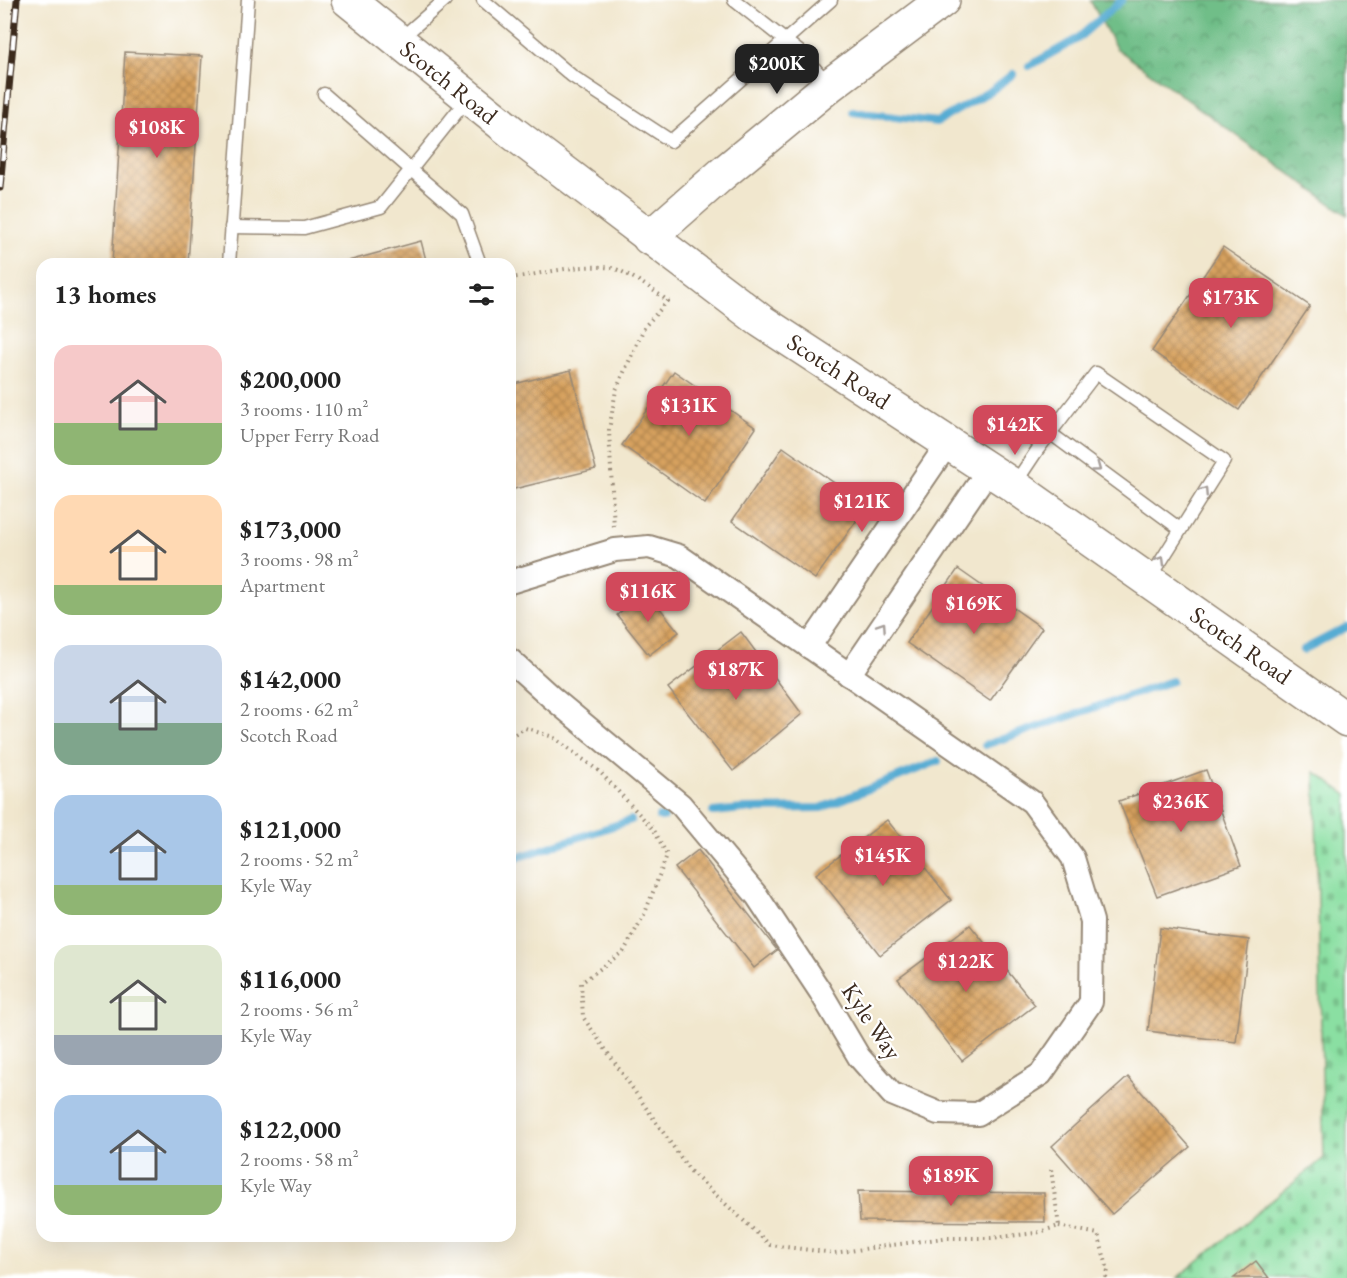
<!DOCTYPE html>
<html lang="en">
<head>
<meta charset="utf-8">
<style>
  body { margin:0; font-family:"EB Garamond",serif; background:#f2f2f2; color:#222; height:100vh; display:flex; flex-direction:column; font-size:22px; white-space:nowrap }
  * { box-sizing:border-box; margin:0 }
  p { font-size:20px; color:#767676 }
  .icon { flex:none; width:33px; height:33px; fill:none; stroke:currentColor; stroke-width:2; stroke-linecap:round; stroke-linejoin:round }
  .map { position:relative; flex:1; overflow:hidden }
  .side { position:absolute; left:36px; top:258px; width:480px; height:984px; display:flex; flex-direction:column; background:#fff; border-radius:18px; box-shadow:0 6px 24px #0002 }
  .side>* { flex:none }
  .price { position:absolute; translate:-50% -51px; padding:0 14px; border-radius:12px; background:#d1495b; color:#fff; font-size:20px; line-height:39px; filter:drop-shadow(0 2px 3px #0008) }
  .price::after { content:''; position:absolute; left:50%; top:36px; width:18px; height:14px; margin-left:-9px; background:inherit; clip-path:polygon(0 0,100% 0,50% 100%) }
  .price.on { background:#222; color:#fff }
  ul { padding:0; list-style:none }
  li { display:flex; align-items:center; gap:18px; height:150px; padding:0 18px }
  li span { display:grid; place-items:center; flex:none; width:168px; height:120px; border-radius:18px; color:#555 }
  li>.icon { margin-inline-start:auto }
  span .icon { width:72px; height:72px; fill:#fffc; stroke-width:1 }
  li b { font-size:26px }
  h2 { display:flex; justify-content:space-between; align-items:center; height:72px; padding:0 18px; font-size:26px }
  .map>svg:first-child { display:block }
  .forest { fill:url(#forest-crowns); stroke:#557453; stroke-width:1.5 }
  .cemetery { fill:url(#cemetery-stones); stroke:#628460; stroke-width:1.5 }
  .lines { fill:none; stroke-linecap:round; stroke-linejoin:round }
  .stream { stroke:#56acd3; stroke-width:8 }
  .building { fill:url(#building-cross-hatch) }
  .service-casing { stroke:#968876; stroke-width:15 }
  .minor-casing { stroke:#968876; stroke-width:26 }
  .secondary-casing { stroke:#968876; stroke-width:36 }
  .path { stroke:#968876; stroke-width:4; stroke-dasharray:1.5 4.5; stroke-linecap:butt }
  .service { stroke:#fff; stroke-width:12 }
  .minor { stroke:#fff; stroke-width:22 }
  .secondary { stroke:#fff; stroke-width:33 }
  .rail-casing { stroke:#3b2a1e; stroke-width:7 }
  .rail { stroke:#fff; stroke-width:4.5; stroke-dasharray:14; stroke-linecap:butt }
  .oneway { stroke:#a79f9a }
  .labels { text-anchor:middle; dominant-baseline:central; stroke-width:4.5; stroke-linejoin:round; paint-order:stroke }
  .street-label { font-size:24px; fill:#3b2a1e; stroke:#fff }
</style>
</head>
<body>
<div class="map">
<svg width="1347" height="1278" viewBox="0 0 1347 1278">
  <defs>
    <pattern id="forest-crowns" width="20" height="18" patternUnits="userSpaceOnUse" patternTransform="scale(1.5)"><rect width="20" height="18" fill="#6fbe88"/><path d="M2 6a3 3 0 1 1 6 0M12 15a3 3 0 1 1 6 0" fill="none" stroke="#5c9b6f"/></pattern>
    <pattern id="cemetery-stones" width="16" height="16" patternUnits="userSpaceOnUse" patternTransform="scale(1.5)"><rect width="16" height="16" fill="#8adfa2"/><path d="M2 7V4a2 2 0 0 1 4 0v3zM10 15v-3a2 2 0 0 1 4 0v3z" fill="#78c08b"/></pattern>
    <pattern id="building-cross-hatch" width="8" height="8" patternUnits="userSpaceOnUse" patternTransform="scale(1.5)"><rect width="8" height="8" fill="#d7a25f"/><path d="M0 0l8 8M0 8l8-8" fill="none" stroke="#b0844e"/></pattern>
  </defs>
  <rect width="100%" height="100%" fill="#fff"/>
  <filter id="ink" filterUnits="userSpaceOnUse"><feTurbulence type="fractalNoise" baseFrequency=".0167" numOctaves="2"/><feDisplacementMap in="SourceGraphic" scale="12" xChannelSelector="R" yChannelSelector="G"/><feConvolveMatrix kernelMatrix="1 2 1 2 8 2 1 2 1" color-interpolation-filters="sRGB"/></filter>
  <filter id="wash" filterUnits="userSpaceOnUse"><feTurbulence type="fractalNoise" baseFrequency=".008" numOctaves="4" result="noise"/><feDisplacementMap in="SourceGraphic" scale="24" xChannelSelector="R" yChannelSelector="G"/><feGaussianBlur stdDeviation="1.35" result="paint"/><feColorMatrix in="noise" values="0 0 0 0 0 0 0 0 0 0 0 0 0 0 0 0 0 1.4 0 .05"/><feComposite in="paint" operator="in"/></filter>
  <g filter="url(#wash)">
    <rect width="100%" height="100%" fill="#f1e7ce"/>
    <path class="forest" d="M 1090,0 L 1347,0 L 1347,215 L 1116,48 Z"/>
    <path class="cemetery" d="M 1315,772 L 1347,795 L 1347,1278 L 1177,1278 L 1324,1158 Z"/>
    <g class="lines">
      <g class="stream">
        <path d="M 1029,66 L 1077,39 L 1122,0"/>
        <path d="M 853,112 L 937,122 L 992,90 L 1013,74"/>
        <path d="M 1303,650 L 1347,627"/>
        <path d="M 985,745 L 1172,681"/>
        <path d="M 713,812 L 743,809 L 821,808 L 938,761"/>
        <path d="M 659,817 L 664,817"/>
        <path d="M 510,860 L 631,820"/>
      </g>
    </g>
    <g id="blocks">
      <g class="building">
        <path d="M 125,52 L 202,56 L 188,264 L 112,264 Z"/>
        <path d="M 421,241 L 427,264 L 341,264 L 341,263 Z"/>
        <path d="M 1223,247 L 1310,306 L 1239,410 L 1152,351 Z"/>
        <path d="M 571,370 L 596,469 L 510,490 L 510,385 Z"/>
        <path d="M 674,371 L 756,428 L 705,504 L 622,445 Z"/>
        <path d="M 783,447 L 867,506 L 815,579 L 732,521 Z"/>
        <path d="M 958,569 L 1042,628 L 990,701 L 907,643 Z"/>
        <path d="M 646,591 L 679,632 L 649,655 L 617,615 Z"/>
        <path d="M 741,632 L 802,714 L 733,771 L 668,688 Z"/>
        <path d="M 1206,770 L 1241,866 L 1157,896 L 1119,801 Z"/>
        <path d="M 887,820 L 951,900 L 880,955 L 816,874 Z"/>
        <path d="M 698,850 L 777,950 L 754,968 L 675,868 Z"/>
        <path d="M 970,925 L 1035,1005 L 962,1061 L 898,979 Z"/>
        <path d="M 1160,928 L 1249,940 L 1236,1042 L 1148,1031 Z"/>
        <path d="M 1128,1077 L 1190,1147 L 1112,1214 L 1052,1146 Z"/>
        <path d="M 858,1191 L 1044,1193 L 1045,1222 L 860,1221 Z"/>
        <path d="M 1256,1261 L 1269,1278 L 1234,1278 Z"/>
      </g>
    </g>
  </g>
  <g filter="url(#ink)">
    <use href="#blocks" fill-opacity="0" stroke="#968876" stroke-width="1.5"/>
    <g class="lines">
      <defs>
        <g id="service">
          <path d="M 483,0 L 572,76 L 671,141 L 831,0"/>
          <path d="M 734,0 L 801,53 L 829,85"/>
          <path d="M 399,40 L 445,0"/>
          <path d="M 324,94 L 462,214 L 480,264"/>
          <path d="M 231,227 L 304,228 L 381,207 L 468,98"/>
          <path d="M 229,264 L 248,0"/>
          <path d="M 1050,433 L 1180,529"/>
          <path d="M 1014,485 L 1038,449 L 1096,373 L 1224,461 L 1149,580"/>
        </g>
        <g id="minor">
          <path d="M 510,582 L 615,550 L 649,547 L 679,556 L 1032,802 L 1073,858 L 1092,921 L 1091,1002 L 1041,1074 L 978,1114 L 938,1113 L 892,1094 L 859,1057 L 820,991 L 757,896 L 681,805 L 551,697 L 510,660"/>
          <path d="M 809,647 L 948,443"/>
          <path d="M 849,675 L 989,469"/>
        </g>
        <g id="secondary">
          <path d="M 348,0 L 513,133 L 761,321 L 1014,486 L 1347,720"/>
          <path d="M 649,238 L 722,174 L 830,85 L 943,0"/>
        </g>
      </defs>
      <use href="#service" class="service-casing"/>
      <use href="#minor" class="minor-casing"/>
      <use href="#secondary" class="secondary-casing"/>
      <g class="path">
        <path d="M 510,278 C 544,274 578,263 612,268 C 626,271 656,292 668,301 L 645,326 L 616,390 L 609,430 L 614,528"/>
        <path d="M 510,737 L 525,728 L 553,737 L 600,772 L 654,830 L 667,855 L 645,913 L 624,951 L 581,983 L 583,1017 L 690,1171 L 770,1245 L 834,1253 L 944,1238 L 991,1238 L 1036,1233 L 1059,1226 L 1051,1169"/>
        <path d="M 1059,1226 L 1098,1234 L 1108,1270 L 1106,1278"/>
      </g>
      <use href="#service" class="service"/>
      <use href="#minor" class="minor"/>
      <use href="#secondary" class="secondary"/>
      <defs>
        <path id="rail" d="M 0,188 L 17,0"/>
      </defs>
      <use href="#rail" class="rail-casing"/>
      <use href="#rail" class="rail"/>
    </g>
    <defs><path id="oneway-chevron" d="M-2-3.5L2.5 0L-2 3.5" fill="none" stroke-width="1.6" stroke-linecap="round" stroke-linejoin="round" transform="scale(1.5)"/></defs>
    <g class="oneway">
      <use href="#oneway-chevron" transform="translate(1097 468) rotate(36)"/>
      <use href="#oneway-chevron" transform="translate(1204 491) rotate(-57)"/>
      <use href="#oneway-chevron" transform="translate(1161 560) rotate(-59)"/>
      <use href="#oneway-chevron" transform="translate(882 626) rotate(-56)"/>
    </g>
  </g>
  <g class="labels">
    <g class="street-label">
      <text transform="translate(449 82) rotate(39)">Scotch Road</text>
      <text transform="translate(839 371) rotate(33)">Scotch Road</text>
      <text transform="translate(1241 645) rotate(35)">Scotch Road</text>
      <text transform="translate(872 1021) rotate(56)">Kyle Way</text>
    </g>
  </g>
</svg>
<b class="price on" style="left:777px;top:95px">$200K</b>
<b class="price" style="left:157px;top:159px">$108K</b>
<b class="price" style="left:1231px;top:329px">$173K</b>
<b class="price" style="left:689px;top:437px">$131K</b>
<b class="price" style="left:1015px;top:456px">$142K</b>
<b class="price" style="left:862px;top:533px">$121K</b>
<b class="price" style="left:648px;top:623px">$116K</b>
<b class="price" style="left:974px;top:635px">$169K</b>
<b class="price" style="left:736px;top:701px">$187K</b>
<b class="price" style="left:1181px;top:833px">$236K</b>
<b class="price" style="left:883px;top:887px">$145K</b>
<b class="price" style="left:966px;top:993px">$122K</b>
<b class="price" style="left:951px;top:1207px">$189K</b>
<section class="side">
<h2>13 homes<svg class="icon" aria-label="filters" viewBox="0 0 24 24"><path d="M4 7h16M4 17h16"/><circle cx="9" cy="7" r="2"/><circle cx="15" cy="17" r="2"/></svg></h2>
<ul>
<li><span style="background:linear-gradient(#f6c9c9 65%,#8fb573 0)"><svg class="icon" aria-label="home" viewBox="0 0 24 24"><path d="M3 11l9-7 9 7M6 9v11h12V9"/></svg></span><div><b>$200,000</b><p>3 rooms · 110 m²</p><p>Upper Ferry Road</p></div></li>
<li><span style="background:linear-gradient(#ffd9b3 75%,#8fb573 0)"><svg class="icon" aria-label="home" viewBox="0 0 24 24"><path d="M3 11l9-7 9 7M6 9v11h12V9"/></svg></span><div><b>$173,000</b><p>3 rooms · 98 m²</p><p>Apartment</p></div></li>
<li><span style="background:linear-gradient(#c9d6e8 65%,#7fa58c 0)"><svg class="icon" aria-label="home" viewBox="0 0 24 24"><path d="M3 11l9-7 9 7M6 9v11h12V9"/></svg></span><div><b>$142,000</b><p>2 rooms · 62 m²</p><p>Scotch Road</p></div></li>
<li><span style="background:linear-gradient(#a9c7e8 75%,#8fb573 0)"><svg class="icon" aria-label="home" viewBox="0 0 24 24"><path d="M3 11l9-7 9 7M6 9v11h12V9"/></svg></span><div><b>$121,000</b><p>2 rooms · 52 m²</p><p>Kyle Way</p></div></li>
<li><span style="background:linear-gradient(#dfe7d0 75%,#9aa5b1 0)"><svg class="icon" aria-label="home" viewBox="0 0 24 24"><path d="M3 11l9-7 9 7M6 9v11h12V9"/></svg></span><div><b>$116,000</b><p>2 rooms · 56 m²</p><p>Kyle Way</p></div></li>
<li><span style="background:linear-gradient(#a9c7e8 75%,#8fb573 0)"><svg class="icon" aria-label="home" viewBox="0 0 24 24"><path d="M3 11l9-7 9 7M6 9v11h12V9"/></svg></span><div><b>$122,000</b><p>2 rooms · 58 m²</p><p>Kyle Way</p></div></li>
</ul>
</section>
</div>
</body>
</html>
